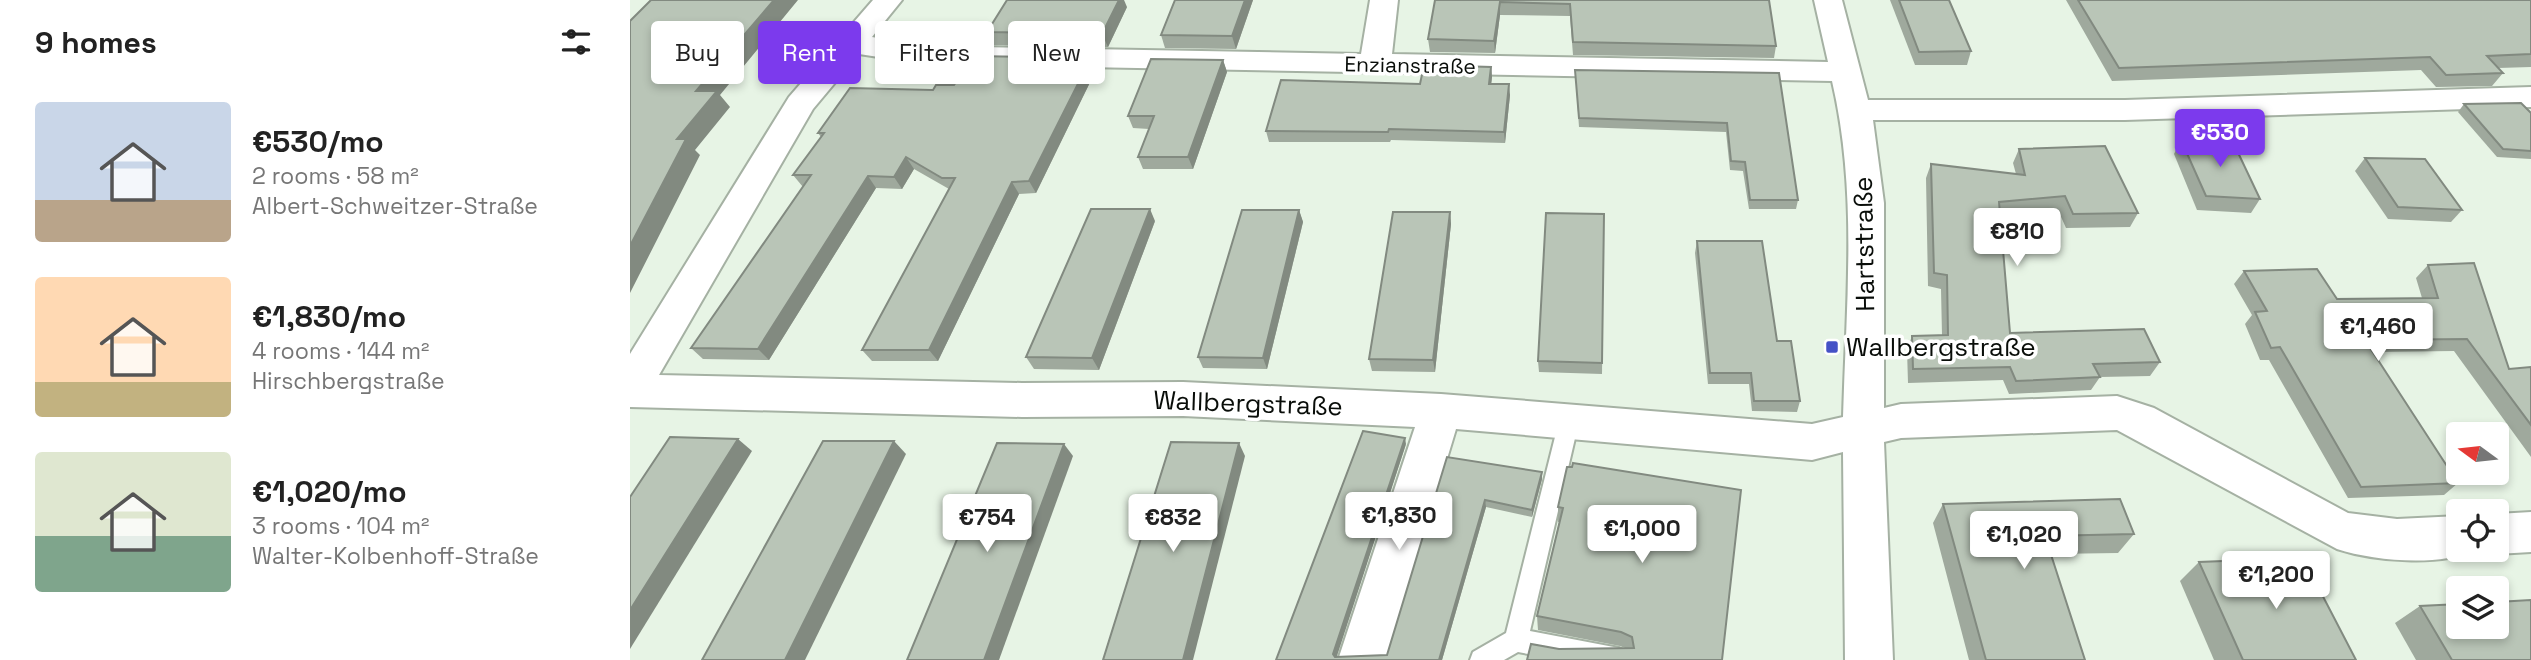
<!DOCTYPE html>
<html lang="en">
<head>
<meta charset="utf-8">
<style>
  body { margin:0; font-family:"Space Grotesk",sans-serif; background:#f6f6f6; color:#222; height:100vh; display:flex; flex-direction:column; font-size:26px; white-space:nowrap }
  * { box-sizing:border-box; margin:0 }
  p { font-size:23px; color:#767676 }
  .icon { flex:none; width:38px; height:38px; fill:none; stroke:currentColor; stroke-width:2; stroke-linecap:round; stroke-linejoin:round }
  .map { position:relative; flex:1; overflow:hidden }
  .panel { display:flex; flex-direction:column; background:#fff; width:630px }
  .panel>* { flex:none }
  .hud { position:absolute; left:21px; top:21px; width:665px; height:63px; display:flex; gap:14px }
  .needle { width:46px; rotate:285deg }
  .controls { position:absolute; left:1816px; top:422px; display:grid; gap:14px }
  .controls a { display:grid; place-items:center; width:63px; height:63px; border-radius:7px; background:#fff; box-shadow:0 4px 10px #0003; font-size:35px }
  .price { position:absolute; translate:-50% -60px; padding:0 16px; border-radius:7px; background:#fff; color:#222; font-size:23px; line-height:46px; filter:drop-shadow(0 2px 4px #0008) }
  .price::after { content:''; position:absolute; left:50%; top:42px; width:21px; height:16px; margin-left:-10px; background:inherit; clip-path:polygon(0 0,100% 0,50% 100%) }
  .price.selected { background:#7c3aed; color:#fff }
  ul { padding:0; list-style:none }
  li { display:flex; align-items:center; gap:21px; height:175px; padding:0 35px }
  li span { display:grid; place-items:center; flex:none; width:196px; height:140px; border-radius:7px; color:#555 }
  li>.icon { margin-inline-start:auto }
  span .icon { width:84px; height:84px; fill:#fffc; stroke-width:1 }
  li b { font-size:30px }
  h2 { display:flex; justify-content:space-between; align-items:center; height:84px; padding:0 35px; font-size:30px }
  .chip { padding:0 24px; border-radius:7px; background:#fff; box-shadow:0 4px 10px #0003; font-size:24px; line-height:63px }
  .chip.selected { background:#7c3aed; color:#fff }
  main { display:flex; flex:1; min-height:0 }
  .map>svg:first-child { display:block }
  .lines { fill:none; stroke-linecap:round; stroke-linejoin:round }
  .service-casing { stroke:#a5b1a3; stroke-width:4 }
  .minor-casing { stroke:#a5b1a3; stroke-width:4 }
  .service { fill:#fff; fill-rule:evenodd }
  .minor { fill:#fff; fill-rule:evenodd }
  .wall { fill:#9fa99d }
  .shaded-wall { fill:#828a80 }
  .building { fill:#b9c5b7; stroke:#828a80; stroke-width:2 }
  .poi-dot { fill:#4551c6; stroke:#fff; stroke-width:2.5 }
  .labels { text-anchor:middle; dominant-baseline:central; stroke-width:7; stroke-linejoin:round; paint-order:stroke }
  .far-street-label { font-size:21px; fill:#090d09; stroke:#fff }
  .street-label { font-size:26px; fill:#090d09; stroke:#fff }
  .poi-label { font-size:26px; fill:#090d09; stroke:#fff; text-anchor:start }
</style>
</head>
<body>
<main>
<section class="panel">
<h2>9 homes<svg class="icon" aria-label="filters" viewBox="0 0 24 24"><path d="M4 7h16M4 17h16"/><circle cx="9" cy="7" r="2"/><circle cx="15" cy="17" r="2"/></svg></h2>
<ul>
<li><span style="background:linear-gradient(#c9d6e8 70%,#b9a48a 0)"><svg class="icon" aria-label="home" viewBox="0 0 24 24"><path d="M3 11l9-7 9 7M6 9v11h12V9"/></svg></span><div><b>€530/mo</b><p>2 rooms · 58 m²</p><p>Albert-Schweitzer-Straße</p></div></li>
<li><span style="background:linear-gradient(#ffd9b3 75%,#c2b280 0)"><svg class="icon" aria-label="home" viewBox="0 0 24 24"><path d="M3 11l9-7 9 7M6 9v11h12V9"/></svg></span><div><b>€1,830/mo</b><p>4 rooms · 144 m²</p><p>Hirschbergstraße</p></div></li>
<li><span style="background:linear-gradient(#dfe7d0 60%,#7fa58c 0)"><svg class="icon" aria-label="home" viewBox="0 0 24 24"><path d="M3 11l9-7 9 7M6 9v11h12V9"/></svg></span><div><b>€1,020/mo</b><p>3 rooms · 104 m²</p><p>Walter-Kolbenhoff-Straße</p></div></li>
</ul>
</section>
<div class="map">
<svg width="1901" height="660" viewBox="0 0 1901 660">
  <rect width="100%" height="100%" fill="#e7f4e5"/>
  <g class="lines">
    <defs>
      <path id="service" d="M 939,412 L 946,415 L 949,421 L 900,631 L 989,648 L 998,652 L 1001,660 L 930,660 L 888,652 L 874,660 L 840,660 L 843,652 L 876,633 L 929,421 L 932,415 Z"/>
      <g id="minor">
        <path d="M 243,0 L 272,0 L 242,37 L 294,46 L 731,54 L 740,0 L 768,0 L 762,54 L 1198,62 L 1184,0 L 1212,0 L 1238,100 L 1495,100 L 1901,87 L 1901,107 L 1495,120 L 1243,120 L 1254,203 L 1254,408 L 1271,404 L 1487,396 L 1524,408 L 1718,513 L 1767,519 L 1829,516 L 1829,550 L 1845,550 C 1810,567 1744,561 1707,549 L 1487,430 L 1271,438 L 1254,442 L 1263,660 L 1215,660 L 1213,452 L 1182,460 L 826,429 L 756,660 L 708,660 L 785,427 L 553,416 L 392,417 L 0,407 L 0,354 L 159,97 ZM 229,54 L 294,64 L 1202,81 C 1228,192 1216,305 1213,417 L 1182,424 L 811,394 L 553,382 L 392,383 L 29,375 L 183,109 Z"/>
        <path d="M 1901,512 L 1901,552 L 1867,554 L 1855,550 L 1867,550 L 1867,514 Z"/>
      </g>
    </defs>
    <use href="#service" class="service-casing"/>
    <use href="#minor" class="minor-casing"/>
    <use href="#service" class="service"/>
    <use href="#minor" class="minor"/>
  </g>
  <g class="wall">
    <path d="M 545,0 L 623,0 L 606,49 L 535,48 L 531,35 Z"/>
    <path d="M 805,0 L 1139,0 L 1146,46 L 1144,58 L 943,55 L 940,16 L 870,15 L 865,53 L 800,52 L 798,39 Z"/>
    <path d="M 1260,0 L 1319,0 L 1341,51 L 1337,65 L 1285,65 Z"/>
    <path d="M 1436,0 L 1901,0 L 1901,67 L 1868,68 L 1873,73 L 1862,86 L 1806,87 L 1791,70 L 1482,81 Z"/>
    <path d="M 497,7 L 478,47 L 364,45 L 357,32 Z"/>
    <path d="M 593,60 L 597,72 L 563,169 L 513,169 L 508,157 L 519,129 L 503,128 L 498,116 Z"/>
    <path d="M 861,67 L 862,77 L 861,84 L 880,95 L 875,143 L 761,140 L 760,142 L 639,142 L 636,131 L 790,84 Z"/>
    <path d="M 466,70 L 406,193 L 389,194 L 308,361 L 242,361 L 232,350 L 319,189 L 284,169 L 272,189 L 246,188 L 139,360 L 73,359 L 61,348 L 173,187 L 163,175 L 191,137 L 188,133 L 303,90 L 324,85 Z"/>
    <path d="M 945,70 L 1149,73 L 1168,200 L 1166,209 L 1119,209 L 1113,171 L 1100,170 L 1096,132 L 949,127 Z"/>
    <path d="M 1834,104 L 1901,113 L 1901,159 L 1867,157 L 1828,112 Z"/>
    <path d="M 1551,140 L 1630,199 L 1621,213 L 1567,210 L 1544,154 Z"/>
    <path d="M 1389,149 L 1508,213 L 1500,227 L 1436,228 L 1428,210 L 1370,216 L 1380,333 L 1530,362 L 1520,376 L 1470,377 L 1461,390 L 1379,394 L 1373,380 L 1278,383 L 1277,350 L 1282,336 L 1312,335 L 1311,289 L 1298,286 L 1296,178 L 1301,164 L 1386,174 L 1383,163 Z"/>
    <path d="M 1735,158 L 1832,210 L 1821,222 L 1758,219 L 1725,171 Z"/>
    <path d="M 669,210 L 673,222 L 637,369 L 573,368 L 568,357 Z"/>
    <path d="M 820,212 L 821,224 L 805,372 L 742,371 L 739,359 Z"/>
    <path d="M 974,214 L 972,374 L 909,372 L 908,361 Z"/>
    <path d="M 525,221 L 469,370 L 404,369 L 396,357 Z"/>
    <path d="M 1067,241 L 1147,341 L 1170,401 L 1167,412 L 1122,411 L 1119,384 L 1078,384 L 1065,253 Z"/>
    <path d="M 1798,265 L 1879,369 L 1901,367 L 1901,457 L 1824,351 L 1743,352 L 1828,483 L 1814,495 L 1718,498 L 1639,360 L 1630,360 L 1615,324 L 1622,315 L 1604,284 L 1614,271 L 1707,299 L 1792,298 L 1786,278 Z"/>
    <path d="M 776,444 L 706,657 L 757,655 L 817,457 L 912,479 L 902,517 L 856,507 L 812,660 L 646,660 Z"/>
    <path d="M 937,467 L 1092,660 L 929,649 L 995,648 L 990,646 L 908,630 L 907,616 L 929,522 L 928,522 L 928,507 Z"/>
    <path d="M 1313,504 L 1504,534 L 1488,553 L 1421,554 L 1455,660 L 1339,660 L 1303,523 Z"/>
    <path d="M 1569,562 L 1726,660 L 1584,660 L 1550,581 Z"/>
    <path d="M 1790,606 L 1901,660 L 1786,660 L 1765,623 Z"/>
  </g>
  <g class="shaded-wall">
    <path d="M 144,0 L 168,0 L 90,95 L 100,107 L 65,150 L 70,155 L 0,293 L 0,246 L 47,139 L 66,91 Z"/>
    <path d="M 489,0 L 494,0 L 497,7 L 478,47 L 472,34 Z"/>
    <path d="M 615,0 L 623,0 L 606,49 L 602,36 Z"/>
    <path d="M 870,2 L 870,15 L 865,53 L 864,41 Z"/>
    <path d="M 461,58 L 466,70 L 406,193 L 399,181 Z"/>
    <path d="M 593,60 L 597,72 L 563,169 L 558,157 Z"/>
    <path d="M 861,67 L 862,77 L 860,95 L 859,84 Z"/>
    <path d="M 879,84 L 880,95 L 875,143 L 874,132 Z"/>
    <path d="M 276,157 L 284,169 L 272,189 L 264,177 Z"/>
    <path d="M 238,176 L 246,188 L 139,360 L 128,349 Z"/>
    <path d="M 382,182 L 389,194 L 308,361 L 299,350 Z"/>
    <path d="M 520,209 L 525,221 L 469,370 L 462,358 Z"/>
    <path d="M 669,210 L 673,222 L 637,369 L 633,358 Z"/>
    <path d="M 820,212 L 821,224 L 805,372 L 803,360 Z"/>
    <path d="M 775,438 L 776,444 L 706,659 L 703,654 Z"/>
    <path d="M 108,439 L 122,451 L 0,649 L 0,610 Z"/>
    <path d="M 264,441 L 276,454 L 175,660 L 155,660 Z"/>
    <path d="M 609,443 L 615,456 L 563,660 L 553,660 Z"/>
    <path d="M 434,444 L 443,456 L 369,660 L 354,660 Z"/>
    <path d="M 912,472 L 912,479 L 902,517 L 902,510 Z"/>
    <path d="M 855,500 L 856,507 L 812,660 L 809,660 Z"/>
  </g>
  <g class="building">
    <path d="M 21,0 L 144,0 L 66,91 L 87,91 L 47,139 L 56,139 L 0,246 L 0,21 Z"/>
    <path d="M 377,0 L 489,0 L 472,34 L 357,32 Z"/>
    <path d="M 545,0 L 615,0 L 602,36 L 531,35 Z"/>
    <path d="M 805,0 L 1139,0 L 1146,46 L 943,42 L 940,4 L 870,2 L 864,41 L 798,39 Z"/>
    <path d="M 1269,0 L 1319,0 L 1341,51 L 1289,52 Z"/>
    <path d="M 1448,0 L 1901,0 L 1901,54 L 1857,56 L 1873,73 L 1816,75 L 1800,57 L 1489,68 Z"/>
    <path d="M 343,56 L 461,58 L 399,181 L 382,182 L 299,350 L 232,350 L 325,178 L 312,178 L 276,157 L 264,177 L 238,176 L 128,349 L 61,348 L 181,175 L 163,175 L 194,133 L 188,133 L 220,88 L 303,90 L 306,85 L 324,85 Z"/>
    <path d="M 521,59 L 593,60 L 558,157 L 508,157 L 524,116 L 498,116 Z"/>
    <path d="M 794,65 L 861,67 L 859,84 L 879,84 L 874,132 L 759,129 L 758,132 L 636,131 L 651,80 L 790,84 Z"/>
    <path d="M 945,70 L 1149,73 L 1168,200 L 1120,200 L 1115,162 L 1101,161 L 1097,123 L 949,118 Z"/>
    <path d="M 1891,103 L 1901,113 L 1901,151 L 1873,149 L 1834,104 Z"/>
    <path d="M 1551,140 L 1603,142 L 1630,199 L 1576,196 Z"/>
    <path d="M 1475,146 L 1508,213 L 1443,214 L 1435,196 L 1369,202 L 1380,333 L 1514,329 L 1530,362 L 1463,364 L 1470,377 L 1386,381 L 1380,367 L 1283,369 L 1282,336 L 1318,335 L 1317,275 L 1304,273 L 1301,164 L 1395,175 L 1389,149 Z"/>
    <path d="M 1735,158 L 1795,159 L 1832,210 L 1768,207 Z"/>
    <path d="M 461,209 L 520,209 L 462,358 L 396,357 Z"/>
    <path d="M 612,210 L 669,210 L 633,358 L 568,357 Z"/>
    <path d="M 763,212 L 820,212 L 803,360 L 739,359 Z"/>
    <path d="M 916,213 L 974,214 L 972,363 L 908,361 Z"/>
    <path d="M 1067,241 L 1132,241 L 1147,341 L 1161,341 L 1170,401 L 1124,401 L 1121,373 L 1080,373 Z"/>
    <path d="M 1844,263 L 1879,369 L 1901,367 L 1901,425 L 1837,339 L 1735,340 L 1828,483 L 1731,487 L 1650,347 L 1641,348 L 1625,312 L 1637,311 L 1614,271 L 1687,269 L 1707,299 L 1808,298 L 1798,265 Z"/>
    <path d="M 733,431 L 775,438 L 703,654 L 705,657 L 757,655 L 817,457 L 912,472 L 902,510 L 855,500 L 809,660 L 646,660 Z"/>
    <path d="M 40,437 L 108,439 L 0,610 L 0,497 Z"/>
    <path d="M 193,441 L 264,441 L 155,660 L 72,660 Z"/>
    <path d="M 541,442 L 609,443 L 553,660 L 473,660 Z"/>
    <path d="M 367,443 L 434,444 L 354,660 L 277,660 Z"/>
    <path d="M 943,463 L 1111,490 L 1092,660 L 897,660 L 901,644 L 929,649 L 1004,648 L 1002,637 L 991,632 L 907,616 L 933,508 L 928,507 L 937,467 L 942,467 Z"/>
    <path d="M 1490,499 L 1504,534 L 1415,536 L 1455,660 L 1356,660 L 1313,504 Z"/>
    <path d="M 1673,558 L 1726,660 L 1613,660 L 1569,562 Z"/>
    <path d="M 1901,600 L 1901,660 L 1822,660 L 1790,606 L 1829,604 L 1829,626 L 1867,626 L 1867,602 Z"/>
  </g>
  <rect class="poi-dot" x="1195" y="340" width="14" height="14" rx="3.5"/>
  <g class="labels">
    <g class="far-street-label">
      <text transform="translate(780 65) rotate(1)">Enzianstraße</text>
    </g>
    <g class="street-label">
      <text transform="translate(1234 244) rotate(-91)">Hartstraße</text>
      <text transform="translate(618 403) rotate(2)">Wallbergstraße</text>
    </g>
    <g class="poi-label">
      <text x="1216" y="347">Wallbergstraße</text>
    </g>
  </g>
</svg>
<div class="controls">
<a><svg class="needle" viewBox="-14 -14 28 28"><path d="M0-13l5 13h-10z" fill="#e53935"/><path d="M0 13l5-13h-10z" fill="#767676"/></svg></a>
<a><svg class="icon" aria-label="locate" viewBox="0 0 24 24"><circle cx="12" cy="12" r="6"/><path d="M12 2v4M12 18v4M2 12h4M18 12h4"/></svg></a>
<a><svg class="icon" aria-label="layers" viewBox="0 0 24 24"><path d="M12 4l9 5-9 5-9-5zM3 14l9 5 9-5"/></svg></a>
</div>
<b class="price selected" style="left:1590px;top:169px">€530</b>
<b class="price" style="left:1387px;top:268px">€810</b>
<b class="price" style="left:1748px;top:363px">€1,460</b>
<b class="price" style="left:769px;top:552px">€1,830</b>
<b class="price" style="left:357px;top:554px">€754</b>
<b class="price" style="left:543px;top:554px">€832</b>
<b class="price" style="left:1012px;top:565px">€1,000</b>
<b class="price" style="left:1394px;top:571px">€1,020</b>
<b class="price" style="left:1646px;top:611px">€1,200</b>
<div class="hud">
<a class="chip">Buy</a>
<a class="chip selected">Rent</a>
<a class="chip">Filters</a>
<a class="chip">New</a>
</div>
</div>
</main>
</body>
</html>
